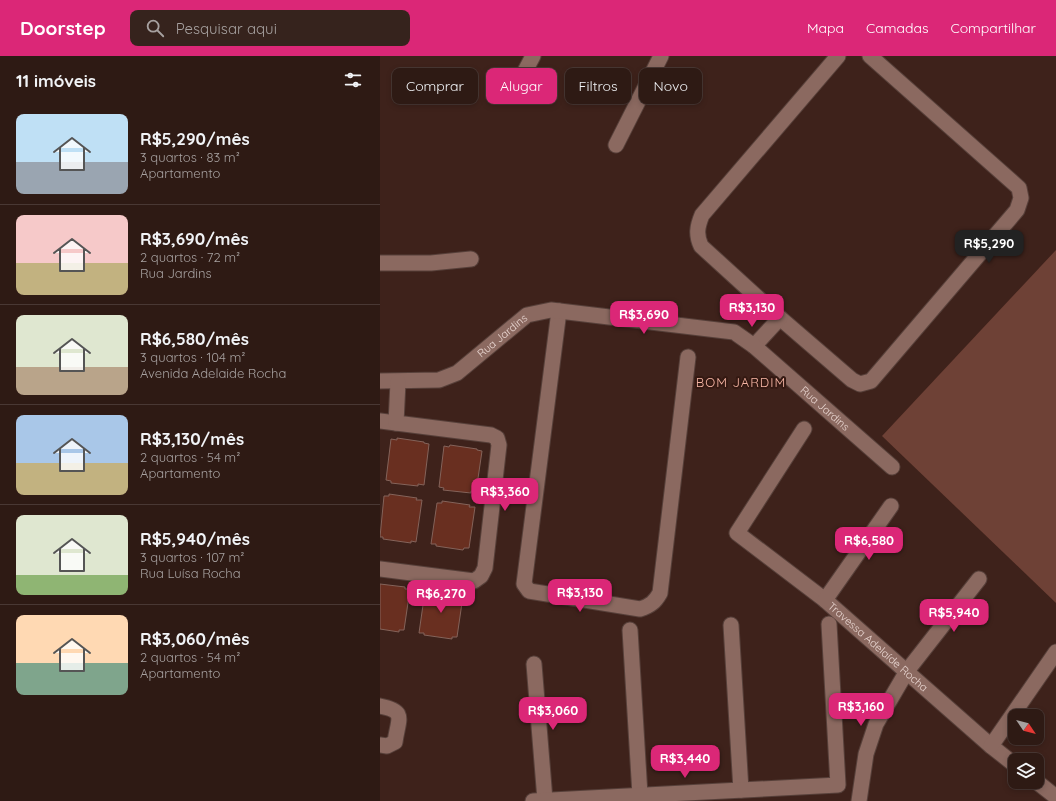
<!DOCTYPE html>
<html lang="pt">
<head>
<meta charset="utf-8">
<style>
  body { margin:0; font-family:Quicksand,sans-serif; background:#36231d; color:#f1f3f6; height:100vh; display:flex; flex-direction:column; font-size:15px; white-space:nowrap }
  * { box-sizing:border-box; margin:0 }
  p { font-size:13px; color:#a7a1a0 }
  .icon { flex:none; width:22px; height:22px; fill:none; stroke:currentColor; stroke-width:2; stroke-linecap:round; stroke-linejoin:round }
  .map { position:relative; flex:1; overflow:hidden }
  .details { display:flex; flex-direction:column; background:#2e1a14; width:380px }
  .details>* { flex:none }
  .banner { position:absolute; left:12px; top:12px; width:380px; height:36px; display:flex; gap:8px }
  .needle { width:26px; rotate:125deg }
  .controls { position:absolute; left:628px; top:653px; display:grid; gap:8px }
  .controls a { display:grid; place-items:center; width:36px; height:36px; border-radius:8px; background:#2e1a14; box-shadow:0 2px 6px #0003,0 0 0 1px #493834; font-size:20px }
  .price { position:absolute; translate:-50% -34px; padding:0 9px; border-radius:8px; background:#db2777; color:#fff; font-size:13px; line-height:26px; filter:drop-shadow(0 1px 2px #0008) }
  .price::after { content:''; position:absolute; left:50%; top:24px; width:12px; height:9px; margin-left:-6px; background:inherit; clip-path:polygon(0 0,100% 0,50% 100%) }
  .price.current { background:#222; color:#fff }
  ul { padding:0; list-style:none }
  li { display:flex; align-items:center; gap:12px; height:100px; padding:0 16px }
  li+li { border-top:1px solid #493834 }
  li span { display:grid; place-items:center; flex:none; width:112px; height:80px; border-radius:8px; color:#555 }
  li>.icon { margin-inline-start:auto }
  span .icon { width:48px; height:48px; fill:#fffc; stroke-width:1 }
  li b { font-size:17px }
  h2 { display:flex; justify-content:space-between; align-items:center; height:48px; padding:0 16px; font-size:17px }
  .pill { padding:0 14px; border-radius:8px; background:#2e1a14; box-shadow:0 2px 6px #0003,0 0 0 1px #493834; font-size:14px; line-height:36px }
  .pill.current { background:#db2777; color:#fff }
  header { display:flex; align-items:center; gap:24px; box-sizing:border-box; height:56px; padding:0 20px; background:#db2777; color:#fff }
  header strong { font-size:19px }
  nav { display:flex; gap:22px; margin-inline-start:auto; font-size:14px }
  .search { width:280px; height:36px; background:#36231d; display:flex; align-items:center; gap:10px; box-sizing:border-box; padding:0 14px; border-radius:8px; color:#a7a1a0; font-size:15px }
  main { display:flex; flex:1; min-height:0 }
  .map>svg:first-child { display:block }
  .green { fill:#6e4136 }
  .building { fill:#692f20; stroke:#84635a }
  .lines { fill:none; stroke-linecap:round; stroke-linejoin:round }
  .street-casing { stroke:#57403a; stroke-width:17 }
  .street { stroke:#8b6960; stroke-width:15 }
  .labels { text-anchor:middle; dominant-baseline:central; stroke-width:4; stroke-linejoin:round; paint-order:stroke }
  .street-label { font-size:11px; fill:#e8d5d0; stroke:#341912 }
  .quarter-label { font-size:13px; letter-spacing:1px; fill:#f6b5a4; stroke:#341912 }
</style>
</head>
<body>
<header>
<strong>Doorstep</strong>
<div class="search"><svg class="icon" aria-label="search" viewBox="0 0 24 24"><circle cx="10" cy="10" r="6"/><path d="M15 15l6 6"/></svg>Pesquisar aqui</div>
<nav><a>Mapa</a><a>Camadas</a><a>Compartilhar</a></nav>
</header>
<main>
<section class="details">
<h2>11 imóveis<svg class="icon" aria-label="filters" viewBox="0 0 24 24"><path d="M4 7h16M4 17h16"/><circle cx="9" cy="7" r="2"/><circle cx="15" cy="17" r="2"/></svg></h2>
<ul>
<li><span style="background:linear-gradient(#bfe0f5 60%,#9aa5b1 0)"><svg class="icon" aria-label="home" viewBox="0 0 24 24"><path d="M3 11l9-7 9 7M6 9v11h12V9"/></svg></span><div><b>R$5,290/mês</b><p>3 quartos · 83 m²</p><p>Apartamento</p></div></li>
<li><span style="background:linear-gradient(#f6c9c9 60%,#c2b280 0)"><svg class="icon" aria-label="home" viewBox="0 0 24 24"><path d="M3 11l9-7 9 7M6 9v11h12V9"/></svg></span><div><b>R$3,690/mês</b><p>2 quartos · 72 m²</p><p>Rua Jardins</p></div></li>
<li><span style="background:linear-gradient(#dfe7d0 65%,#b9a48a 0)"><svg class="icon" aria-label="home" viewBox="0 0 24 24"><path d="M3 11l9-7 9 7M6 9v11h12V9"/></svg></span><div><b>R$6,580/mês</b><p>3 quartos · 104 m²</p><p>Avenida Adelaide Rocha</p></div></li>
<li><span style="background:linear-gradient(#a9c7e8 60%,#c2b280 0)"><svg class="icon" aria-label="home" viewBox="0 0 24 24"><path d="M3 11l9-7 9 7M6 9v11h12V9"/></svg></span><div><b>R$3,130/mês</b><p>2 quartos · 54 m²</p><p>Apartamento</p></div></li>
<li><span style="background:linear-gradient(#dfe7d0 75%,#8fb573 0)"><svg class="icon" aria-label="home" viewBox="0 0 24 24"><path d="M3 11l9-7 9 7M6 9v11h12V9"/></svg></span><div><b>R$5,940/mês</b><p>3 quartos · 107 m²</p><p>Rua Luísa Rocha</p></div></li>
<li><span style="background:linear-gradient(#ffd9b3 60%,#7fa58c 0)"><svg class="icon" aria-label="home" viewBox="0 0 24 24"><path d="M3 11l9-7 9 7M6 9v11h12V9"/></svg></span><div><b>R$3,060/mês</b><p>2 quartos · 54 m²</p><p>Apartamento</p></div></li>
</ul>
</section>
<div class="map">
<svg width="676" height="745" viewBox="0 0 676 745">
  <rect width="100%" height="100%" fill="#3e221b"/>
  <path class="green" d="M 676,194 L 676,547 L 502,380 Z"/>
  <g class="building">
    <path d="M 17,382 L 44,386 L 44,387 L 49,388 L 44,429 L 38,428 L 38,430 L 11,427 L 11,425 L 6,424 L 11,383 L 17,384 Z"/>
    <path d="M 70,389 L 97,393 L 97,394 L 102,395 L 96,436 L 91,435 L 91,437 L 63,434 L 64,432 L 59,431 L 64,390 L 69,391 Z"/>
    <path d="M 9,438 L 37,442 L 36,444 L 42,444 L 36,486 L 31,485 L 31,487 L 3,483 L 3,481 L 0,481 L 4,440 L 9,440 Z"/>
    <path d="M 62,445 L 90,449 L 89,451 L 95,451 L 89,492 L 84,492 L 83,494 L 56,490 L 56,488 L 51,488 L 57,447 L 62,447 Z"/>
    <path d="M 0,528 L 25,531 L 25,533 L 30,533 L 24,574 L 19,574 L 19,576 L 0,573 Z"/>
    <path d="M 50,534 L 78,538 L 78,540 L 83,540 L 77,581 L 72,581 L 72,583 L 44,579 L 44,577 L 39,577 L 45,535 L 50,536 Z"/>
  </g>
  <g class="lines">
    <defs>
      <g id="street">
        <path d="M 458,0 L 322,159 C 317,171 316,179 321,190 L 400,262 L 472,324 L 480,328 L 491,325 L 637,154 L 641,142 L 639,132 L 490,0"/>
        <path d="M 144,17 L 153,0"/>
        <path d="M 236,89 L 281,0"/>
        <path d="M 0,207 L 51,207 L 91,203"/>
        <path d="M 179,255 L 144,528 L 149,535 L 260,553 C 270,550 275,546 280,537 L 308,301"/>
        <path d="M 374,290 L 400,262"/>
        <path id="s1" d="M 0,325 L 59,324 L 77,317 L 147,259 L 171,254 L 354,276 L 374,290 L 512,411"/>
        <path d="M 0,365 L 16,367"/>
        <path id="s2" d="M 424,373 L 357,477 L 445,544 L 611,690 L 635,709"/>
        <path d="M 0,513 L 94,525 L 101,520 L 105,512 L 119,389 L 117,382 L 111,379 L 16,367 L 18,326"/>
        <path d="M 445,544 L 511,450"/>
        <path d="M 351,569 L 361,734"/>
        <path d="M 250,574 L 260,739"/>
        <path d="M 154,608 L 165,744"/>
        <path d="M 0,650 C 27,655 18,663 15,686 L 7,690 L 0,689"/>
        <path d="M 611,690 L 676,596"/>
        <path d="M 657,726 L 676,741"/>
        <path d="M 153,745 L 458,729 L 449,568"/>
        <path d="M 479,745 L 486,698 L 496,668 L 527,615 L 599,523"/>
      </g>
    </defs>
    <use href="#street" class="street-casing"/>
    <use href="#street" class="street"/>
  </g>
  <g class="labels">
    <g class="street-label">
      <text stroke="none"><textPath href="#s1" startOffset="137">Rua Jardins</textPath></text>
      <text stroke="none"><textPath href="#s1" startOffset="497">Rua Jardins</textPath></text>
      <text stroke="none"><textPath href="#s2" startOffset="305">Travessa Adelaíde Rocha</textPath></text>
    </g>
    <g class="quarter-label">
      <text x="361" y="326">BOM JARDIM</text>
    </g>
  </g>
</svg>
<div class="controls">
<a><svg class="needle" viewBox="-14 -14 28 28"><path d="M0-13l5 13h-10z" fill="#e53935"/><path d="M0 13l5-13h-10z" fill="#a7a1a0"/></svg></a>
<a><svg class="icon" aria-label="layers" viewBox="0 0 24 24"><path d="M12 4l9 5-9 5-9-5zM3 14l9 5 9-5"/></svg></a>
</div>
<b class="price current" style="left:609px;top:208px">R$5,290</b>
<b class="price" style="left:372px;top:272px">R$3,130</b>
<b class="price" style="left:264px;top:279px">R$3,690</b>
<b class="price" style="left:125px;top:456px">R$3,360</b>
<b class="price" style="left:489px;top:505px">R$6,580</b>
<b class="price" style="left:200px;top:557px">R$3,130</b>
<b class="price" style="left:61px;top:558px">R$6,270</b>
<b class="price" style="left:574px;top:577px">R$5,940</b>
<b class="price" style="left:481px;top:671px">R$3,160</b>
<b class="price" style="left:173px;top:675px">R$3,060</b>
<b class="price" style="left:305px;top:723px">R$3,440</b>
<div class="banner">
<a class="pill">Comprar</a>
<a class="pill current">Alugar</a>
<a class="pill">Filtros</a>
<a class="pill">Novo</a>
</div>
</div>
</main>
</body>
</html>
